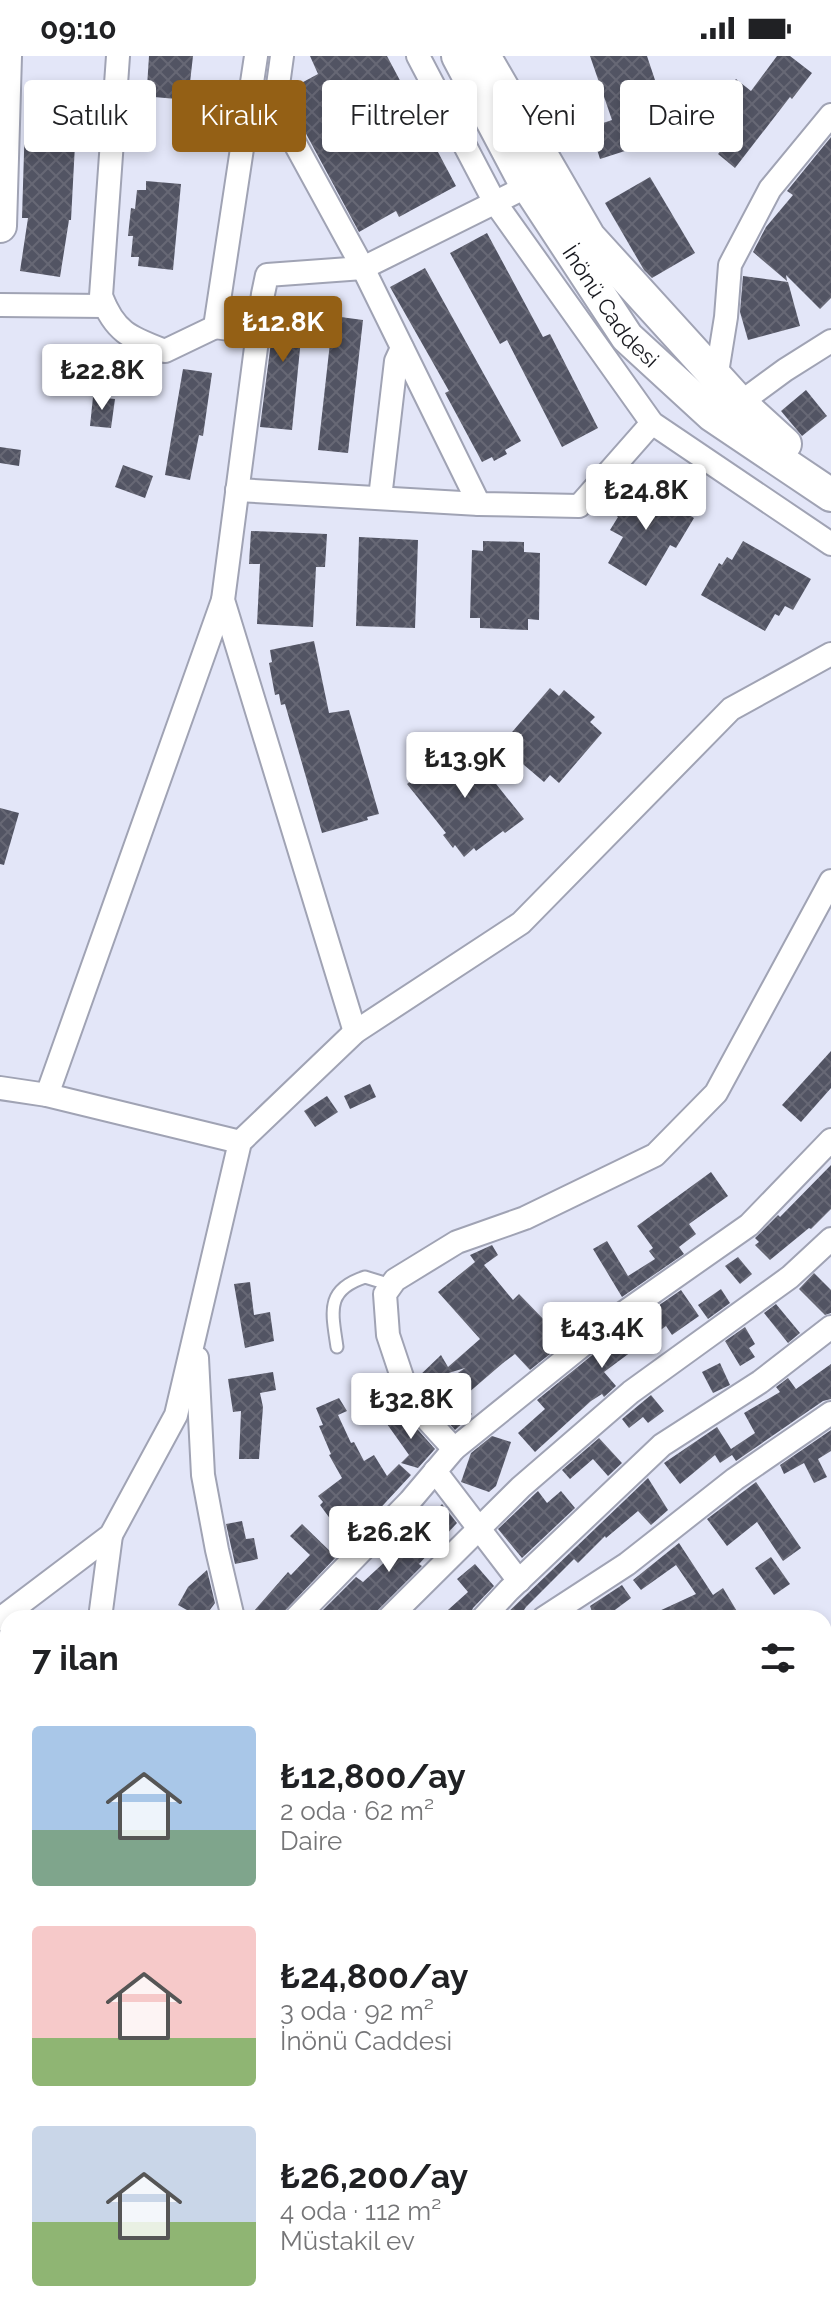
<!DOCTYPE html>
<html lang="tr">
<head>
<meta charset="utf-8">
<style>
  body { margin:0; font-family:Raleway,sans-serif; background:#f6f6f6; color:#202124; height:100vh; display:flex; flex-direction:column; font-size:30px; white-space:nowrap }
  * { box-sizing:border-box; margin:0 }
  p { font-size:26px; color:#757577 }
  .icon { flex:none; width:44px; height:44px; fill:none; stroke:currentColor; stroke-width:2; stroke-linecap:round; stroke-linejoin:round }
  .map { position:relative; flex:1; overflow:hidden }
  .side { position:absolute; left:0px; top:1554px; width:832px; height:712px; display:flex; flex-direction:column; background:#fff; border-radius:24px 24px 0 0; box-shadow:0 4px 12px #0003 }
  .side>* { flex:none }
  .guide { position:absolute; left:24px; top:24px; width:784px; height:72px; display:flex; gap:16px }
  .price { position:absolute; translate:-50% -68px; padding:0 18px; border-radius:8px; background:#fff; color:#222; font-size:26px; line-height:52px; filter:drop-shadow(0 2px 4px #0008) }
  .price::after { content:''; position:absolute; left:50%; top:48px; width:24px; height:18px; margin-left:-12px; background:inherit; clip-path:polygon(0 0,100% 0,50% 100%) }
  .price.on { background:#946015; color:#fff }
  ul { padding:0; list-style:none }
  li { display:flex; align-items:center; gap:24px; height:200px; padding:0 32px }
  li span { display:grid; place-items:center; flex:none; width:224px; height:160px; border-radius:8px; color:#555 }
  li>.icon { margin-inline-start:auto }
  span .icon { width:96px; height:96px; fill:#fffc; stroke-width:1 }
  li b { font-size:34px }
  h2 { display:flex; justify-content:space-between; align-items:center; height:96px; padding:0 32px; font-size:34px }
  .chip { padding:0 28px; border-radius:8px; background:#fff; box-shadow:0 4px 12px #0003; font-size:28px; line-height:72px }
  .chip.on { background:#946015; color:#fff }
  .status { display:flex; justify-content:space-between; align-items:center; height:56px; padding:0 40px; background:#fff; direction:ltr }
  .status svg { height:22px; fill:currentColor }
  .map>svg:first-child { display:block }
  .building { fill:url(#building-cross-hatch) }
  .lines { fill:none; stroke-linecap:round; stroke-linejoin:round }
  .lane-casing { stroke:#a0a3b4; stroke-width:15 }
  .street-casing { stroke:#a0a3b4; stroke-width:26 }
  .secondary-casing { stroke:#a0a3b4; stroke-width:36 }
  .lane { stroke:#fff; stroke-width:11 }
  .street { stroke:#fff; stroke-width:22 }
  .secondary { stroke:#fff; stroke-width:32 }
  .labels { text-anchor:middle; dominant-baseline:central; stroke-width:8; stroke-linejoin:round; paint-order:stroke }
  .street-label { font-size:22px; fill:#17181e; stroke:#f2f3ff }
</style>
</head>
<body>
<div class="status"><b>09:10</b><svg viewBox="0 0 49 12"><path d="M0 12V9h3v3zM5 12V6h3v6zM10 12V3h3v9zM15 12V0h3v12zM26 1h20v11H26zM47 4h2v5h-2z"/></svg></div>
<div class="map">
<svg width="831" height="2266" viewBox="0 0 831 2266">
  <defs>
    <pattern id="building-cross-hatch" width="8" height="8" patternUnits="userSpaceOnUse" patternTransform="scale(2)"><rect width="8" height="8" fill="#525463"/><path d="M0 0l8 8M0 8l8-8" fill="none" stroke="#676875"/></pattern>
  </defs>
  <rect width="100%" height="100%" fill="#e3e6f8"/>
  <g class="building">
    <path d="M 149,0 L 193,0 L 188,44 L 154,41 L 154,32 L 147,31 Z"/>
    <path d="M 310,0 L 387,0 L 456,130 L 399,161 L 396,155 L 359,176 L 290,48 L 292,32 L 318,18 Z"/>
    <path d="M 590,0 L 647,0 L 663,48 L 670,46 L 681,77 L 600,103 L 594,84 L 590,86 L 585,73 L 612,64 Z"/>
    <path d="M 777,0 L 790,0 L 812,17 L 792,43 L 790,41 L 735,112 L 718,98 L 722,93 L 697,73 L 736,23 L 751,35 Z"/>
    <path d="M 26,31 L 78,32 L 71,164 L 69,164 L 60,221 L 20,215 L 28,162 L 22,162 Z"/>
    <path d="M 831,81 L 831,242 L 820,253 L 786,219 L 787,225 L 753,196 L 766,171 L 793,139 L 787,135 Z"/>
    <path d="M 650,121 L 695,197 L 652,222 L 644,214 L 605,147 Z"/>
    <path d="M 146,125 L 181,128 L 173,214 L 138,210 L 139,201 L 131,201 L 133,180 L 128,180 L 131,152 L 135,153 L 137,134 L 146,134 Z"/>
    <path d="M 487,177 L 543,281 L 550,278 L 598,372 L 562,391 L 507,284 L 500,288 L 450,197 Z"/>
    <path d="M 425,212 L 521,385 L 505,394 L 507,398 L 494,405 L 492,401 L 482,406 L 445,337 L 449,335 L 390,231 Z"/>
    <path d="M 743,220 L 788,226 L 800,270 L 748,284 L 740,256 Z"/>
    <path d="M 277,240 L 305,242 L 292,374 L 260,371 Z"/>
    <path d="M 333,260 L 363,264 L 348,397 L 318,394 Z"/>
    <path d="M 183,313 L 212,317 L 203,380 L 199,379 L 190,424 L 165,419 Z"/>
    <path d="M 806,334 L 827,360 L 802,380 L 781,355 Z"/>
    <path d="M 93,341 L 115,343 L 111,372 L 90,370 Z"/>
    <path d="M 0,391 L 21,394 L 19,410 L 0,407 Z"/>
    <path d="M 123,409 L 153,420 L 145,442 L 115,431 Z"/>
    <path d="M 634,425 L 694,462 L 676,492 L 670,489 L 646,530 L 608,507 L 623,481 L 610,474 L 618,461 L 614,458 Z"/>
    <path d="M 251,475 L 327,478 L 325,511 L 316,511 L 313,571 L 257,568 L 260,508 L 249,508 Z"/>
    <path d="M 359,481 L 418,484 L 415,572 L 356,570 Z"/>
    <path d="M 483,485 L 524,486 L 524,496 L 540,497 L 539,564 L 528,563 L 528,574 L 480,572 L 480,562 L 470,562 L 472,494 L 483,495 Z"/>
    <path d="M 743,485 L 811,523 L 793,554 L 785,550 L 779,560 L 775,558 L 765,575 L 701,539 L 719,507 L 722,509 L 727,501 L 732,504 Z"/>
    <path d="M 314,585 L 329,657 L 349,654 L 379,758 L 367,761 L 368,764 L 322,777 L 285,648 L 281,649 L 279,638 L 275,639 L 269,607 L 272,606 L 270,594 Z"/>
    <path d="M 550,632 L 559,640 L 564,634 L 595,661 L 590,666 L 602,677 L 559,727 L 550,719 L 544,726 L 510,697 L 516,691 L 507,682 Z"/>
    <path d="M 462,685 L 524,763 L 505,777 L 503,775 L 476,795 L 474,792 L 464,801 L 455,789 L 453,792 L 443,779 L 446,777 L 407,728 Z"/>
    <path d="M 0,752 L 19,757 L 4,809 L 0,808 Z"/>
    <path d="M 831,995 L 831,1032 L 801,1066 L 782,1049 Z"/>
    <path d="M 370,1028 L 376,1041 L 350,1053 L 344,1040 Z"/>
    <path d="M 327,1040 L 338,1056 L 315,1071 L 304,1055 Z"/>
    <path d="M 831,1109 L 831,1153 L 811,1173 L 809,1172 L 770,1204 L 755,1189 L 759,1186 L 755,1182 L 778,1159 L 780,1161 Z"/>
    <path d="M 711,1116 L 728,1140 L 689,1168 L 696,1178 L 679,1191 L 684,1198 L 622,1241 L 593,1193 L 607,1185 L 628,1220 L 655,1203 L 649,1195 L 653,1192 L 637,1170 Z"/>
    <path d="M 492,1189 L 498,1199 L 484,1209 L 513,1244 L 519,1238 L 549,1269 L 571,1252 L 585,1270 L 530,1314 L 515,1298 L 503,1307 L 460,1344 L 472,1358 L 455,1374 L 425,1340 L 465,1312 L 419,1326 L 417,1322 L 441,1299 L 448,1311 L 480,1283 L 438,1236 L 475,1206 L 470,1199 Z"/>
    <path d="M 738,1201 L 752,1218 L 740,1228 L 725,1210 Z"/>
    <path d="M 814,1217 L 831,1234 L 831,1257 L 825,1259 L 799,1233 Z"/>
    <path d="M 250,1226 L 254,1259 L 270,1256 L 274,1285 L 245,1292 L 234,1228 Z"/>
    <path d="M 721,1233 L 730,1247 L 708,1263 L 698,1249 Z"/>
    <path d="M 681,1234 L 699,1260 L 672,1279 L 666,1270 L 604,1316 L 616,1330 L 604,1341 L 602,1338 L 591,1345 L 535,1396 L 518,1377 L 545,1353 L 537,1344 L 623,1274 Z"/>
    <path d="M 776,1248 L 800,1277 L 788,1287 L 764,1257 Z"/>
    <path d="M 745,1271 L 755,1288 L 749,1292 L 755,1301 L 740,1310 L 725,1285 Z"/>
    <path d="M 720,1307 L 730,1329 L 713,1337 L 702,1316 Z"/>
    <path d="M 831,1308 L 831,1343 L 823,1345 L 736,1405 L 732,1399 L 720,1407 L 715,1399 L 680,1428 L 664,1407 L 717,1371 L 731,1393 L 755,1377 L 744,1357 L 780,1336 L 776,1331 L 788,1322 L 796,1333 Z"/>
    <path d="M 273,1316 L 276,1334 L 260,1337 L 263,1351 L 259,1403 L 239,1403 L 241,1355 L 233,1356 L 228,1323 Z"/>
    <path d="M 651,1339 L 664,1355 L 648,1367 L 643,1361 L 629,1372 L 622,1363 Z"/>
    <path d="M 339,1342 L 347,1355 L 338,1359 L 351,1387 L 354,1386 L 364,1405 L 374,1399 L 387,1420 L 399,1408 L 411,1419 L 348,1487 L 320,1449 L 323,1446 L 318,1440 L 342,1422 L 329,1399 L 331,1398 L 319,1370 L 323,1369 L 316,1352 Z"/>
    <path d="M 403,1357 L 435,1393 L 418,1412 L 401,1407 L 409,1399 L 387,1368 Z"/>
    <path d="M 831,1374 L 831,1395 L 818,1403 L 827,1421 L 814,1427 L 804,1407 L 784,1418 L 780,1409 Z"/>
    <path d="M 492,1380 L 511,1386 L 496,1430 L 489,1436 L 461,1426 L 471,1397 Z"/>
    <path d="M 599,1382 L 622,1407 L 608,1420 L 593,1403 L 570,1423 L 562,1414 Z"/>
    <path d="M 648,1422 L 668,1454 L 651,1469 L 638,1455 L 606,1482 L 605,1480 L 578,1507 L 574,1503 L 526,1551 L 520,1560 L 522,1562 L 502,1562 Z"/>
    <path d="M 756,1426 L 801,1492 L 783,1505 L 757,1466 L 727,1490 L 707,1463 Z"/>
    <path d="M 538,1435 L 547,1447 L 561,1435 L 575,1452 L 522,1502 L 498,1473 Z"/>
    <path d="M 442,1448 L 457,1467 L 419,1508 L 422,1510 L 370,1562 L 327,1562 L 321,1556 L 356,1521 L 363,1526 L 402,1490 L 408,1496 L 429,1473 L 424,1468 Z"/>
    <path d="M 242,1465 L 246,1483 L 254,1482 L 258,1503 L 235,1508 L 226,1468 Z"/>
    <path d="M 302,1468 L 336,1501 L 278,1562 L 248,1562 L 288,1516 L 291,1519 L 310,1499 L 290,1480 Z"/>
    <path d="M 679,1487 L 713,1539 L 723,1532 L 738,1557 L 729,1562 L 644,1562 L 696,1538 L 676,1509 L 641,1534 L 633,1524 Z"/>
    <path d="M 771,1501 L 790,1528 L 774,1539 L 755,1512 Z"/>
    <path d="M 475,1508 L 494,1530 L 473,1552 L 469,1562 L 439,1562 L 468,1536 L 457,1523 Z"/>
    <path d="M 207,1514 L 215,1547 L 204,1562 L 201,1562 L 178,1549 L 188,1531 Z"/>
    <path d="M 622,1529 L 631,1542 L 604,1562 L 594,1562 L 590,1550 Z"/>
  </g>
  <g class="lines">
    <defs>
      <path id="lane" d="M 337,1291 C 332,1256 325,1234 365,1221 L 391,1229"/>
      <g id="street">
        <path d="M 118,0 L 101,240 C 115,277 131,282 165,295 L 215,271 L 256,0"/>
        <path d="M 282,0 L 275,51 L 363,212 L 479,448"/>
        <path d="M 418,0 L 494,145 L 652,367 L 831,488"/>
        <path d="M 0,249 L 105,250"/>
        <path d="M 215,271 L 257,277"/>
        <path d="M 715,329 L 726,261 L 730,209 L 770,133 L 831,59"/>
        <path d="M 727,352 L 740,347 L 785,314 L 831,285"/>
        <path d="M 237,434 L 479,448 L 579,450 L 652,367"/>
        <path d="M 380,442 L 396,305 L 402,292"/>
        <path d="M 355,976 L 223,544 L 263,238 L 267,219 L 363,212 L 528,130"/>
        <path d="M 0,1032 L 47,1039 L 240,1086"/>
        <path d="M 47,1039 L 223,544"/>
        <path d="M 197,1302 L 203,1419 L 217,1494 L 233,1562"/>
        <path d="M 454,1393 L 414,1349 L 404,1327 L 388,1279 L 385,1238 L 395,1224 L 457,1186 L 525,1162 L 655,1099 L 716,1037 L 831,825"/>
        <path d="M 435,1415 L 519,1525"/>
        <path d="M 100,1562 L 111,1479"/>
        <path d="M 296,1562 L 410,1445 L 454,1393 L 615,1263 L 749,1169 L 831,1084"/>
        <path d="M 389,1562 L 521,1431 L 631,1336 L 790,1221 L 831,1183"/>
        <path d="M 483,1562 L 509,1534 L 662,1389 L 760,1326 L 831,1271"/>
        <path d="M 544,1562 L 627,1508 L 735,1423 L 831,1357"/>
        <path d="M 0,1563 L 111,1479 L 176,1359 L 240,1086 L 355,976 L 521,867 L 731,653 L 831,598"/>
        <path d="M 824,1591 L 831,1589"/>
        <path d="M 0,1708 L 8,1701"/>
        <path d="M 0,1807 L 8,1802"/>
        <path d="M 824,1829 L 831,1829"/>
        <path d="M 0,1890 L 8,1885"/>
        <path d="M 824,1906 L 831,1905"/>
        <path d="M 0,1993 L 8,1987"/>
        <path d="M 824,2003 L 831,2002"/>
        <path d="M 0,2019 L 8,2027"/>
        <path d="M 0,2095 L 8,2087"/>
        <path d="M 824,2144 L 831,2142"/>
        <path d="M 0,2215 L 8,2222"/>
        <path d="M 596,2258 L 599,2266"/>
        <path d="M 780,2258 L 783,2266"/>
        <path d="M 57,2266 L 66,2258"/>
        <path d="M 373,2266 L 405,2258"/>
      </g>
      <g id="secondary">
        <path id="s1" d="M 458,0 L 522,121 L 627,281 L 712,359 L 831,439"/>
        <path d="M 484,0 L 589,181 L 740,347 L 785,388"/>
        <path d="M 0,170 L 5,0"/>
      </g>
    </defs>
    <use href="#lane" class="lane-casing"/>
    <use href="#street" class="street-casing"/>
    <use href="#secondary" class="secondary-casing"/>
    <use href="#lane" class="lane"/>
    <use href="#street" class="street"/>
    <use href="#secondary" class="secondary"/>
  </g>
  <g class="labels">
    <g class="street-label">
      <text stroke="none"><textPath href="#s1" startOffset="294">İnönü Caddesi</textPath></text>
    </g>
  </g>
</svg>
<b class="price on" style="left:283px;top:308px">₺12.8K</b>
<b class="price" style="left:102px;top:356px">₺22.8K</b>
<b class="price" style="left:646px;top:476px">₺24.8K</b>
<b class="price" style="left:465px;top:744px">₺13.9K</b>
<b class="price" style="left:602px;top:1314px">₺43.4K</b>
<b class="price" style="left:411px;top:1385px">₺32.8K</b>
<b class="price" style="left:389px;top:1518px">₺26.2K</b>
<div class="guide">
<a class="chip">Satılık</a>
<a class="chip on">Kiralık</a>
<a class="chip">Filtreler</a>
<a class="chip">Yeni</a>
<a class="chip">Daire</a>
</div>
<section class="side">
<h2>7 ilan<svg class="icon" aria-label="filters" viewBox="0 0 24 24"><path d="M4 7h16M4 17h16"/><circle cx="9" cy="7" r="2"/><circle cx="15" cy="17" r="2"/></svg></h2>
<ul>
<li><span style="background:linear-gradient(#a9c7e8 65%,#7fa58c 0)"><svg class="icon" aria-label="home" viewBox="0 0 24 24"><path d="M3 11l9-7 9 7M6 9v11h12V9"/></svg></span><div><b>₺12,800/ay</b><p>2 oda · 62 m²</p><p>Daire</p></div></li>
<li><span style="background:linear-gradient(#f6c9c9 70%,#8fb573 0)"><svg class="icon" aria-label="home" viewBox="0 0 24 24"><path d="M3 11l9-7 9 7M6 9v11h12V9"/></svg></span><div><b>₺24,800/ay</b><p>3 oda · 92 m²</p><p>İnönü Caddesi</p></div></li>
<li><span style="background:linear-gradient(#c9d6e8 60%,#8fb573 0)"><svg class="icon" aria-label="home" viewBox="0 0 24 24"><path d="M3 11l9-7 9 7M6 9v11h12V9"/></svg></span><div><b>₺26,200/ay</b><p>4 oda · 112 m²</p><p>Müstakil ev</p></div></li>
</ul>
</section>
</div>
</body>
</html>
